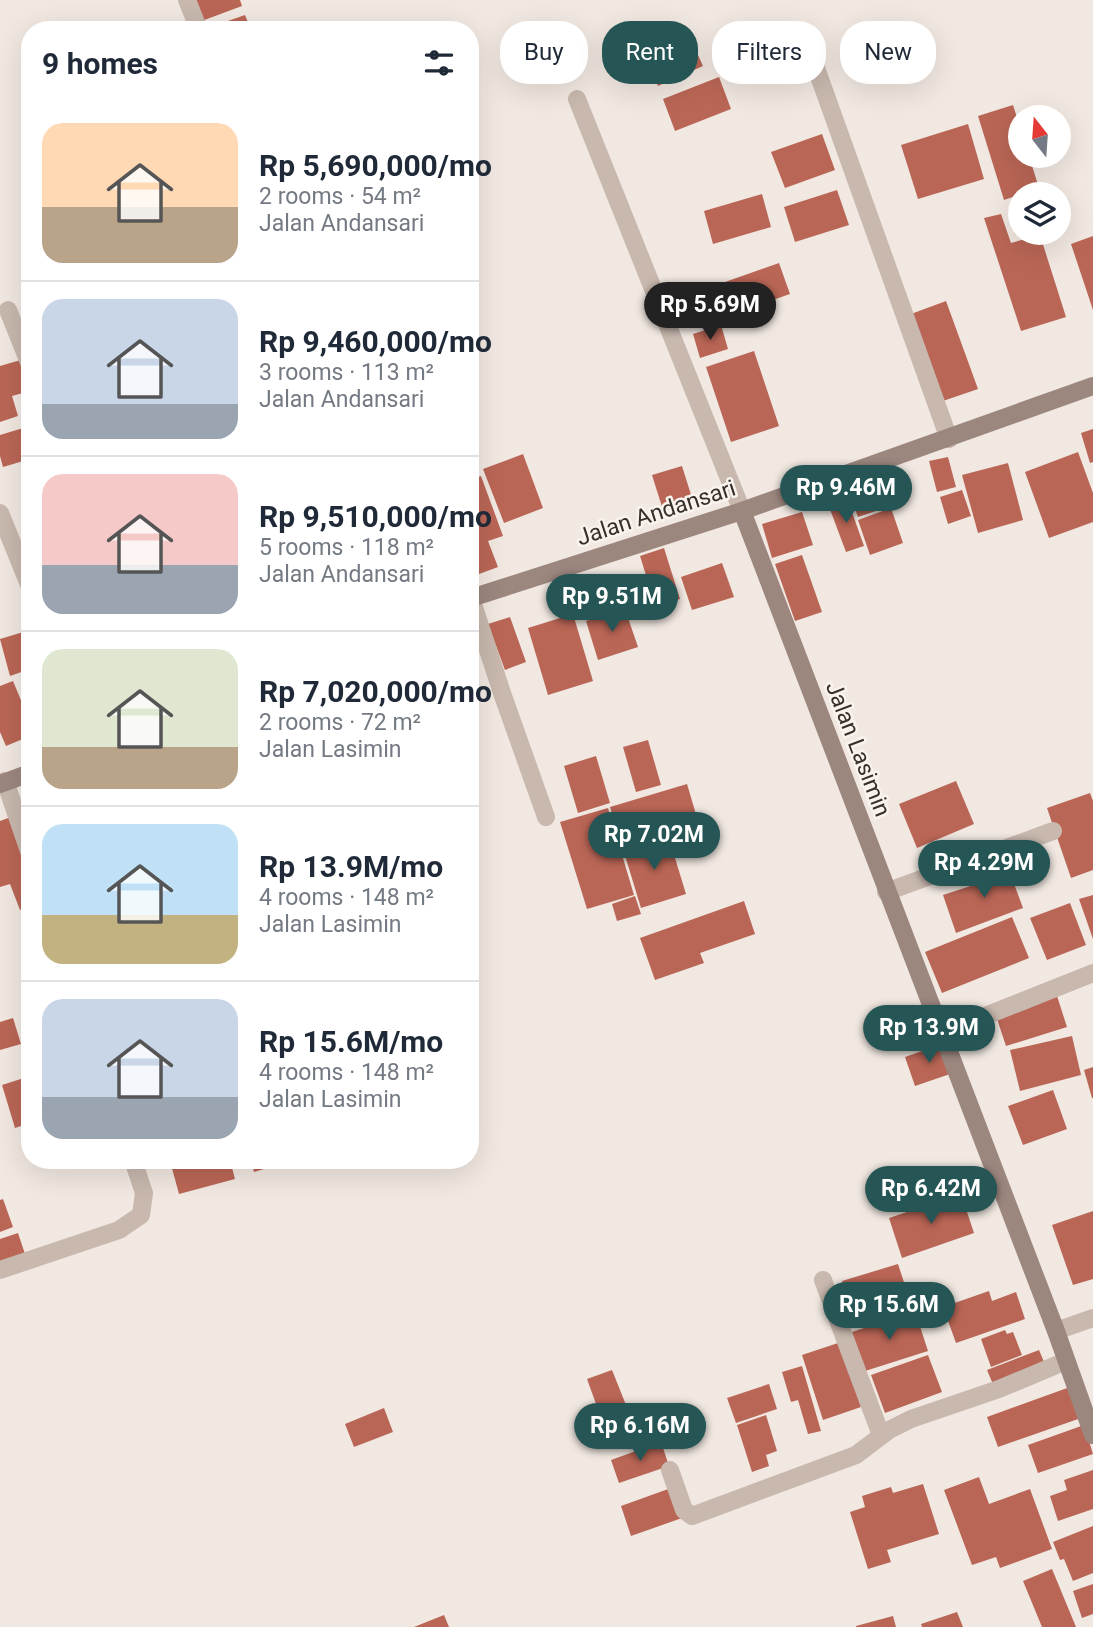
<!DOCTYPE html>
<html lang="en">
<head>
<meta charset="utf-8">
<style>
  body { margin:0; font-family:Roboto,sans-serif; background:#f6f6f7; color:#1f2937; height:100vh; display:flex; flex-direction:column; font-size:26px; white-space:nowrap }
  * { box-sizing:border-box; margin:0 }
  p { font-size:23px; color:#747a83 }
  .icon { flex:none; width:38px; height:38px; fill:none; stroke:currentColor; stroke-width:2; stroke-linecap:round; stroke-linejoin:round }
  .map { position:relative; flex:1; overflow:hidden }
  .details { position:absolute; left:21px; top:21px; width:458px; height:1148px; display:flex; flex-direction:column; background:#fff; border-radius:28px; box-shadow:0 7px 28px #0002 }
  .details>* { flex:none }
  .banner { position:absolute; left:500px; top:21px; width:486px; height:63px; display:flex; gap:14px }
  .needle { width:46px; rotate:343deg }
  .buttons { position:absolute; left:1008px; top:105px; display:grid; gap:14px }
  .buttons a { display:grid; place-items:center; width:63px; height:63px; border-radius:50%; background:#fff; box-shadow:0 7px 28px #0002; font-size:35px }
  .price { position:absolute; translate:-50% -60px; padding:0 16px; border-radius:24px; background:#255655; color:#fff; font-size:23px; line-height:46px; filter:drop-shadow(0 2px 4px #0008) }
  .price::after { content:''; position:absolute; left:50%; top:42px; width:21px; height:16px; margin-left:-10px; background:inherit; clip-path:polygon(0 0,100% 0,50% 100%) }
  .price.selected { background:#222; color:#fff }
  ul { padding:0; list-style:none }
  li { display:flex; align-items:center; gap:21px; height:175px; padding:0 21px }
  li+li { border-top:2px solid #e0e1e3 }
  li span { display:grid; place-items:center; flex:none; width:196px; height:140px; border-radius:21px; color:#555 }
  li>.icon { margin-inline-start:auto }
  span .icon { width:84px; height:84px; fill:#fffc; stroke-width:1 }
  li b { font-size:30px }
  h2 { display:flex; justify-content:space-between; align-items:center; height:84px; padding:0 21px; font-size:30px }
  .chip { padding:0 24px; border-radius:28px; background:#fff; box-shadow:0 7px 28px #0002; font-size:24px; line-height:63px }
  .chip.selected { background:#255655; color:#fff }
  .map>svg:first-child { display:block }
  .building { fill:#ba6656 }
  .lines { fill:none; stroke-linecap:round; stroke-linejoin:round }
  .street { stroke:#c8b8ae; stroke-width:18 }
  .secondary { stroke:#9c877f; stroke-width:18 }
  .labels { text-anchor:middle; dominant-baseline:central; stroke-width:5; stroke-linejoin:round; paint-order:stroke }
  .street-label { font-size:23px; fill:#382e2b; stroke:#f9f3ed }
</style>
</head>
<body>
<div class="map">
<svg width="1093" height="1627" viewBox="0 0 1093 1627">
  <rect width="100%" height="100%" fill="#f1e8e1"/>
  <g class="building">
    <path d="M 191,0 L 240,0 L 242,6 L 199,22 Z"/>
    <path d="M 245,15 L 251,30 L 205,30 L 205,29 Z"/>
    <path d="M 688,33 L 703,66 L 658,86 L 643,53 Z"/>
    <path d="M 719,77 L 731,109 L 675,131 L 663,99 Z"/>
    <path d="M 1013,105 L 1020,127 L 1020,156 L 1029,156 L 1039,188 L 1004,200 L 978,116 Z"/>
    <path d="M 968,124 L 984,179 L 918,199 L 901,145 Z"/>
    <path d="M 822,134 L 835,170 L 785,188 L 771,152 Z"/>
    <path d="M 837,190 L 849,225 L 795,242 L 784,207 Z"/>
    <path d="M 762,194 L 771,227 L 713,244 L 704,211 Z"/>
    <path d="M 1001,214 L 1011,243 L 1040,235 L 1066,317 L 1021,331 L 984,218 Z"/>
    <path d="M 1093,236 L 1093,310 L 1071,244 Z"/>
    <path d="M 779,263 L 790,294 L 736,313 L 725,282 Z"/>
    <path d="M 946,301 L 978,389 L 943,401 L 911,314 Z"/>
    <path d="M 721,325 L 728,349 L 700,358 L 693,334 Z"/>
    <path d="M 754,351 L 779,426 L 731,442 L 706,367 Z"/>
    <path d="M 24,359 L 30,376 L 30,391 L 12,396 L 18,416 L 0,422 L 0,366 Z"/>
    <path d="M 30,426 L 30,459 L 3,467 L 0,456 L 0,435 Z"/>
    <path d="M 1093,429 L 1093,462 L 1090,463 L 1081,433 Z"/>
    <path d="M 1078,452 L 1093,493 L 1093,522 L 1049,538 L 1025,472 Z"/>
    <path d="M 523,454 L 543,508 L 504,523 L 483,469 Z"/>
    <path d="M 948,457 L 956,487 L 937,492 L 929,461 Z"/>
    <path d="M 1008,463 L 1023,520 L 978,533 L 962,475 Z"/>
    <path d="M 682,466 L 693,501 L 663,510 L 652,475 Z"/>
    <path d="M 481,476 L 503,536 L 488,541 L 498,567 L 471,577 L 471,479 Z"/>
    <path d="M 887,486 L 894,505 L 858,517 L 851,498 Z"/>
    <path d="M 962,490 L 971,516 L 948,524 L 940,497 Z"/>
    <path d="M 847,498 L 864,546 L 846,552 L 828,504 Z"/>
    <path d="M 891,508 L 903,543 L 870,555 L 858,520 Z"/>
    <path d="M 802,512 L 813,545 L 772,558 L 762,524 Z"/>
    <path d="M 664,548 L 680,599 L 656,607 L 640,556 Z"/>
    <path d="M 802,555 L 822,612 L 795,621 L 775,564 Z"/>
    <path d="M 722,563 L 734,597 L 692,610 L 681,577 Z"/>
    <path d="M 625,609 L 638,647 L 598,660 L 586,621 Z"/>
    <path d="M 573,614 L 593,681 L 548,695 L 528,628 Z"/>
    <path d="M 510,617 L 526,662 L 505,670 L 488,624 Z"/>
    <path d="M 30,630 L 30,669 L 10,676 L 0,639 Z"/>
    <path d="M 13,681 L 30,722 L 30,736 L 6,746 L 0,732 L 0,686 Z"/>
    <path d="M 648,740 L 661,785 L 636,792 L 623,747 Z"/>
    <path d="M 596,756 L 610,803 L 578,813 L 564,766 Z"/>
    <path d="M 956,781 L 974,824 L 917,848 L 899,804 Z"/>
    <path d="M 687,784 L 698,821 L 621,843 L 610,807 Z"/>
    <path d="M 1090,793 L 1093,801 L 1093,870 L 1071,878 L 1047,808 Z"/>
    <path d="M 608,808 L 634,895 L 587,909 L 560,822 Z"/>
    <path d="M 11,817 L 30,870 L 30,906 L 20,910 L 10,884 L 0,887 L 0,821 Z"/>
    <path d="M 668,835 L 686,894 L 641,908 L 623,849 Z"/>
    <path d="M 1006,862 L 1023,908 L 956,933 L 943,895 L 989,880 L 985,870 Z"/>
    <path d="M 1093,895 L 1093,939 L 1079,899 Z"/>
    <path d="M 635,896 L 641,914 L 617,921 L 612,904 Z"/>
    <path d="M 744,901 L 755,934 L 700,953 L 704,963 L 655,980 L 640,938 Z"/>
    <path d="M 1070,903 L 1086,945 L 1047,960 L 1030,918 Z"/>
    <path d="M 1012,917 L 1029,958 L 942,993 L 925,952 Z"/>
    <path d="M 1057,996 L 1067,1027 L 1006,1046 L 996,1016 Z"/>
    <path d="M 13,1018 L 21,1044 L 0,1050 L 0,1022 Z"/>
    <path d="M 1072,1036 L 1081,1075 L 1020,1091 L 1010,1050 Z"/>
    <path d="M 942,1044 L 953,1073 L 915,1086 L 905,1057 Z"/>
    <path d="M 1093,1067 L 1093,1098 L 1092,1098 L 1084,1070 Z"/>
    <path d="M 30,1076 L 30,1123 L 15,1128 L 2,1085 Z"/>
    <path d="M 1053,1090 L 1067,1129 L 1023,1145 L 1008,1106 Z"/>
    <path d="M 230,1160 L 235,1179 L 179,1194 L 170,1161 Z"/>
    <path d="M 251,1160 L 291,1160 L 291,1161 L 254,1172 Z"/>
    <path d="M 961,1194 L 974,1233 L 902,1258 L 889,1218 Z"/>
    <path d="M 3,1199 L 13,1227 L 0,1232 L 0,1200 Z"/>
    <path d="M 1093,1211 L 1093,1279 L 1073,1285 L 1052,1225 Z"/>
    <path d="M 18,1233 L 27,1260 L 0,1269 L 0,1239 Z"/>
    <path d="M 898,1264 L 912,1307 L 855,1325 L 842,1281 Z"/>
    <path d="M 989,1291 L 992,1301 L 1016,1292 L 1025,1319 L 956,1343 L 943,1307 Z"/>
    <path d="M 915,1311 L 928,1351 L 862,1372 L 849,1333 Z"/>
    <path d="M 1005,1330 L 1007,1334 L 1013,1332 L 1022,1355 L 991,1367 L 981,1339 Z"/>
    <path d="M 841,1342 L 861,1407 L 823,1420 L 802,1355 Z"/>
    <path d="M 1039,1350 L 1047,1369 L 995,1389 L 987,1370 Z"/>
    <path d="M 928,1355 L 942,1392 L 885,1413 L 871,1375 Z"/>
    <path d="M 802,1366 L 821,1431 L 808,1434 L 798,1400 L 791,1402 L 782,1372 Z"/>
    <path d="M 612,1370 L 626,1405 L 600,1415 L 587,1379 Z"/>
    <path d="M 769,1384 L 777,1409 L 736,1423 L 727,1398 Z"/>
    <path d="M 1070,1387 L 1081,1418 L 998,1447 L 987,1417 Z"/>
    <path d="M 384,1408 L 393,1432 L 354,1447 L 345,1424 Z"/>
    <path d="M 766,1415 L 777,1451 L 766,1455 L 769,1466 L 752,1472 L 737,1425 Z"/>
    <path d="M 1084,1425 L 1093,1454 L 1038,1473 L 1028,1445 Z"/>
    <path d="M 661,1442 L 669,1466 L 619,1483 L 611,1460 Z"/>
    <path d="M 1093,1470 L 1093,1509 L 1058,1521 L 1050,1496 L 1067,1490 L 1064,1480 Z"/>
    <path d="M 979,1477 L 989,1504 L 1030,1489 L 1052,1549 L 1000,1568 L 996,1557 L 972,1565 L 944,1490 Z"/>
    <path d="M 923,1484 L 939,1534 L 887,1550 L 891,1562 L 868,1569 L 850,1512 L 865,1507 L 862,1496 L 891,1487 L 893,1493 Z"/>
    <path d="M 671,1488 L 682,1518 L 631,1536 L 621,1506 Z"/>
    <path d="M 1093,1526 L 1093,1573 L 1073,1581 L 1064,1559 L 1060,1560 L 1053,1542 Z"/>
    <path d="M 1052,1569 L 1076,1627 L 1042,1627 L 1023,1581 Z"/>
    <path d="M 1093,1584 L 1093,1614 L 1082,1618 L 1073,1591 Z"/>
    <path d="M 957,1612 L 963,1627 L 922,1627 L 921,1624 Z"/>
    <path d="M 444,1615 L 449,1627 L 414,1627 Z"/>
    <path d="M 893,1616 L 896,1627 L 856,1627 L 856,1626 Z"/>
  </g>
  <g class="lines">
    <g class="street">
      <path d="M 187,0 L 199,30"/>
      <path d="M 811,54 L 949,439"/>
      <path d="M 577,99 L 742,511"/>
      <path d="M 8,310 L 30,365"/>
      <path d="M 0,513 L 30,587"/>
      <path d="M 471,598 L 502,693 L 546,817"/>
      <path d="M 5,781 L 30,854"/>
      <path d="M 886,892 L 1053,831"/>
      <path d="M 940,1034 L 1093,973"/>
      <path d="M 0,1270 L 119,1230 L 141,1215 L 144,1193 L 133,1160"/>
      <path d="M 823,1280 L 881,1435"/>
      <path d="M 1056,1331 L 1093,1318"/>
      <path d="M 670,1470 L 684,1510 L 692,1516 L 856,1455 L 889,1430 L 911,1419 L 999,1389 L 1066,1361"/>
    </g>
    <g class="secondary">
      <path d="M 742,511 L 1056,1331 L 1093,1435"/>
      <path d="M 471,598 L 742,511 L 1093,386"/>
      <path d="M 0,784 L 30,773"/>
    </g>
  </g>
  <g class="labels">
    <g class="street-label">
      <text transform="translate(656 513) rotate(-18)">Jalan Andansari</text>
      <text transform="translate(858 749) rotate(69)">Jalan Lasimin</text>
    </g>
  </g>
</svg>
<div class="buttons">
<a><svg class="needle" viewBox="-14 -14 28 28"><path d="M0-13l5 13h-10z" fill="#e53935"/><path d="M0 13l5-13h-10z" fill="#747a83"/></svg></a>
<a><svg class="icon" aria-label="layers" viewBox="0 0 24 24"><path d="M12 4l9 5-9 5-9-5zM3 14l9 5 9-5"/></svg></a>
</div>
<b class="price selected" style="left:710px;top:342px">Rp 5.69M</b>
<b class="price" style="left:846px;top:525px">Rp 9.46M</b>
<b class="price" style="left:612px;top:634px">Rp 9.51M</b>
<b class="price" style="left:654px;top:872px">Rp 7.02M</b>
<b class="price" style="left:984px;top:900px">Rp 4.29M</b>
<b class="price" style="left:929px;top:1065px">Rp 13.9M</b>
<b class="price" style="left:931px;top:1226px">Rp 6.42M</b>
<b class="price" style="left:889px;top:1342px">Rp 15.6M</b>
<b class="price" style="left:640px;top:1463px">Rp 6.16M</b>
<div class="banner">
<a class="chip">Buy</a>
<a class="chip selected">Rent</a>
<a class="chip">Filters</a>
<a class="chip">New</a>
</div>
<section class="details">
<h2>9 homes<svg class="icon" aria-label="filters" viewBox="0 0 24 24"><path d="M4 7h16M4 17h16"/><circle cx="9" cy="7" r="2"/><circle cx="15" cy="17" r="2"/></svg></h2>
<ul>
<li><span style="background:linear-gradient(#ffd9b3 60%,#b9a48a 0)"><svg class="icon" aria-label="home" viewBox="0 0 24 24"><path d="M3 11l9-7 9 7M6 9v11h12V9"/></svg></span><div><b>Rp 5,690,000/mo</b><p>2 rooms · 54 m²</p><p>Jalan Andansari</p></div></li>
<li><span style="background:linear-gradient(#c9d6e8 75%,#9aa5b1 0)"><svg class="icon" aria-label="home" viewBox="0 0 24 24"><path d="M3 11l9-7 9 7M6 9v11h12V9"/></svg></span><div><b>Rp 9,460,000/mo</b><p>3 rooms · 113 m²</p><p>Jalan Andansari</p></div></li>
<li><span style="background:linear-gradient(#f6c9c9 65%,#9aa5b1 0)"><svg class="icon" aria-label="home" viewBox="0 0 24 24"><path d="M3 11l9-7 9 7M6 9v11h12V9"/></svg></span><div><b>Rp 9,510,000/mo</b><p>5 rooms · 118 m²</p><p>Jalan Andansari</p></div></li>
<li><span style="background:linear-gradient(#dfe7d0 70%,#b9a48a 0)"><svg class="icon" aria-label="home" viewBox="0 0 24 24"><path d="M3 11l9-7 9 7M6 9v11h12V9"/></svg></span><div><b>Rp 7,020,000/mo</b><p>2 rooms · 72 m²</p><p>Jalan Lasimin</p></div></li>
<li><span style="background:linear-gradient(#bfe0f5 65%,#c2b280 0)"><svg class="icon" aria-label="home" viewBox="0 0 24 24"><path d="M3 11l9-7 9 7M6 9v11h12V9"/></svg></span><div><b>Rp 13.9M/mo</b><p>4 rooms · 148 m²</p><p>Jalan Lasimin</p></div></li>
<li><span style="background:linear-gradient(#c9d6e8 70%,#9aa5b1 0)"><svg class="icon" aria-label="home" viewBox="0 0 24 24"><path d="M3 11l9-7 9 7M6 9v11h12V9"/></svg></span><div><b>Rp 15.6M/mo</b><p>4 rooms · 148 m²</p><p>Jalan Lasimin</p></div></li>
</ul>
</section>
</div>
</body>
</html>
